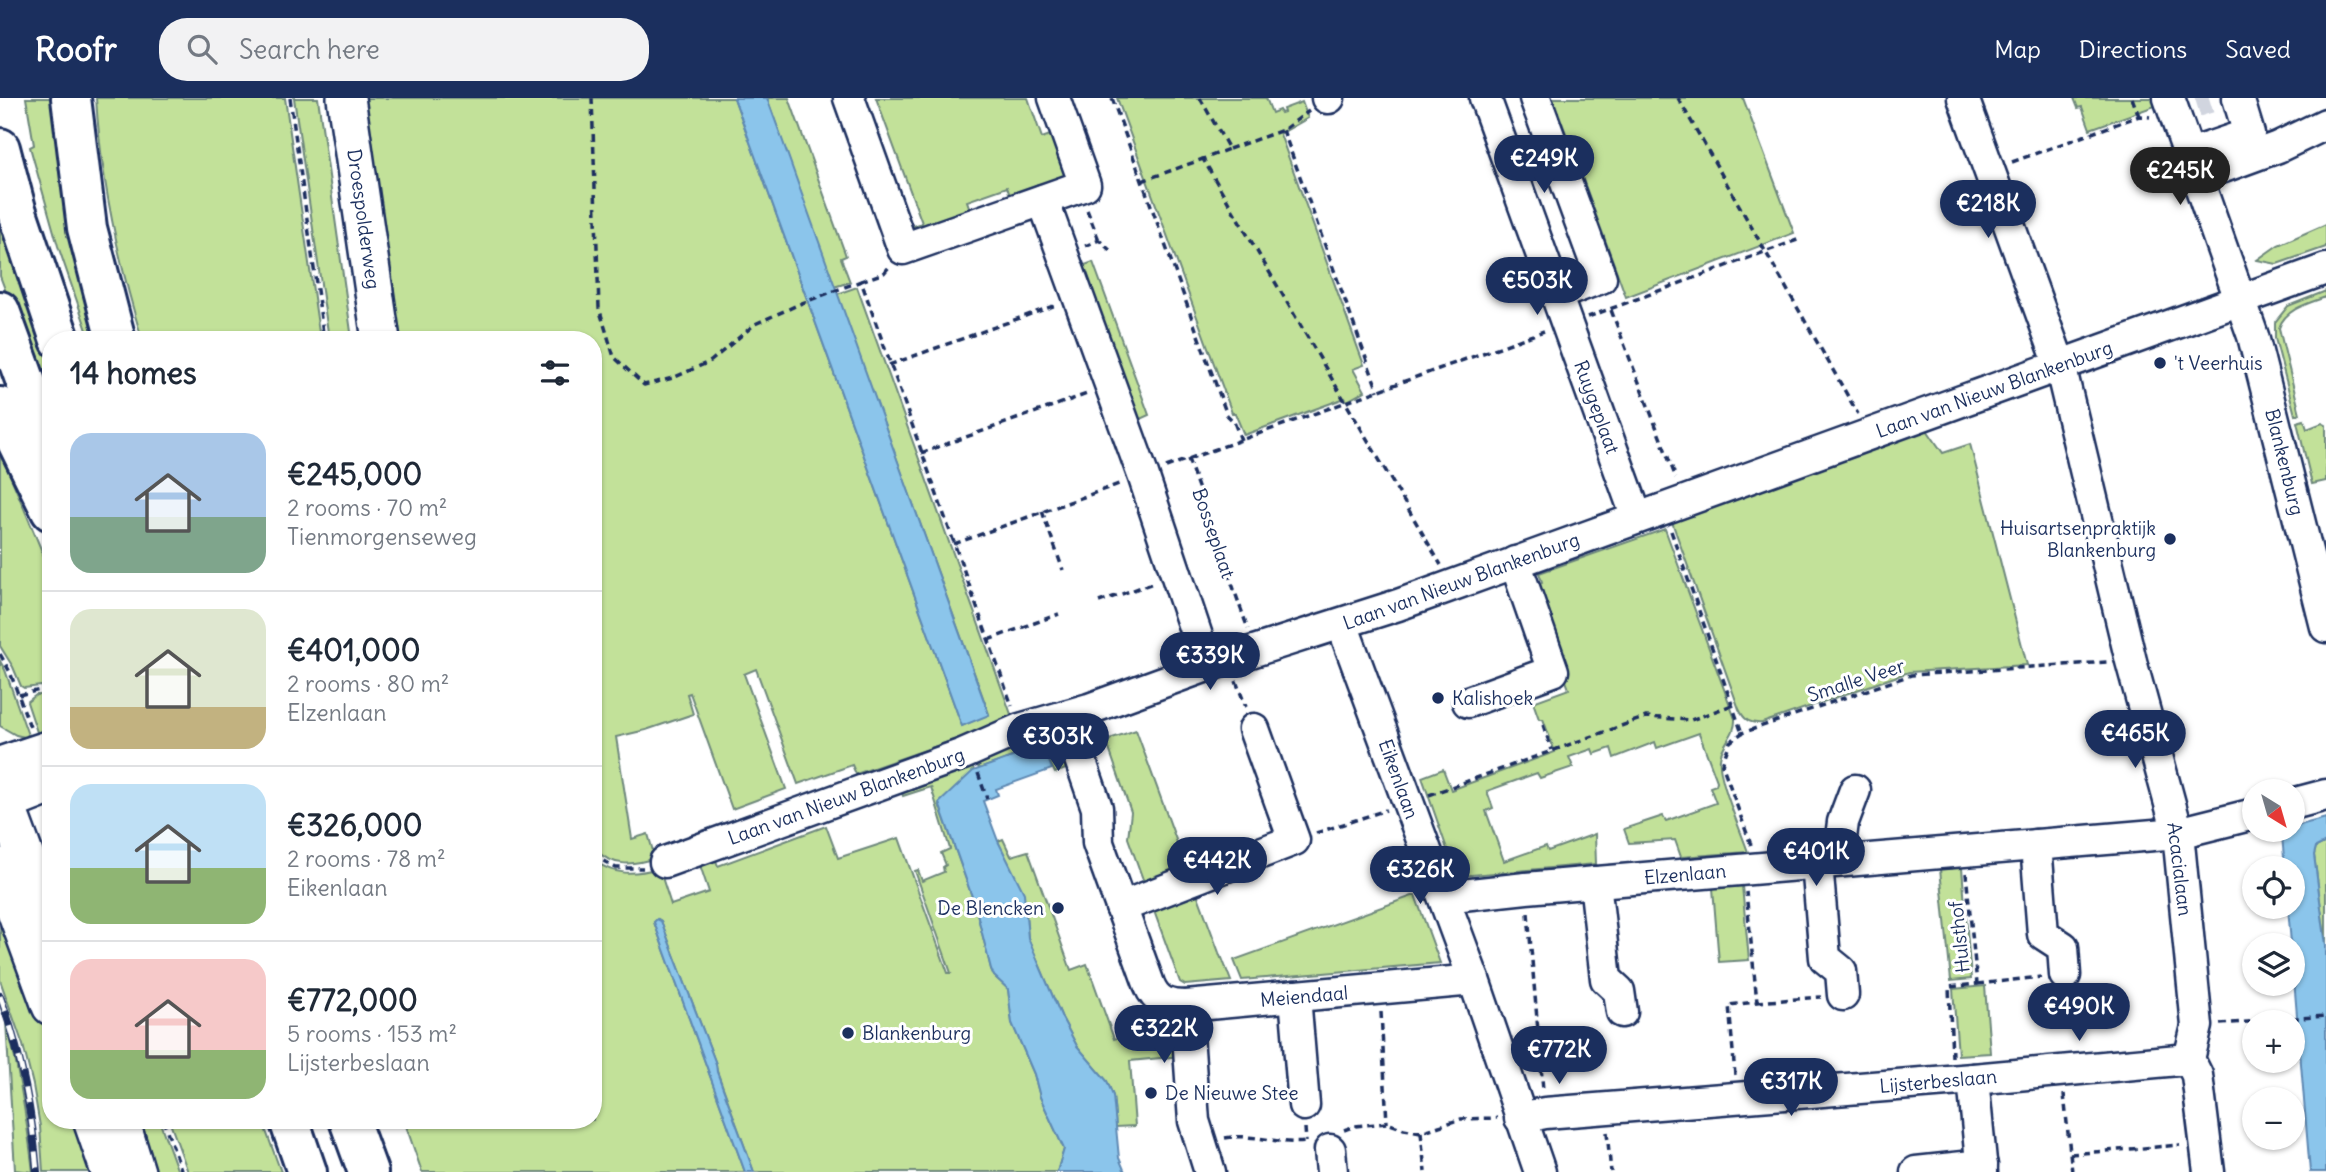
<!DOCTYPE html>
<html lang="en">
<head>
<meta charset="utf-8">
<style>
  body { margin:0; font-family:Delius,sans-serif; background:#f2f2f3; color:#1f2937; height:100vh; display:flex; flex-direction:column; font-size:26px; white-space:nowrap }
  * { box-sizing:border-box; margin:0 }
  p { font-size:23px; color:#747a83 }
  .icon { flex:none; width:38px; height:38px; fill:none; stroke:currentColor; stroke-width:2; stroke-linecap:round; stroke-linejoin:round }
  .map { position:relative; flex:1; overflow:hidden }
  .details { position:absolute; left:42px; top:233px; width:560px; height:798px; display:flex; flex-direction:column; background:#fff; border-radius:28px; box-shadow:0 2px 5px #0004 }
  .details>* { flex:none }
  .needle { width:46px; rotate:143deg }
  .controls { position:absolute; left:2242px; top:681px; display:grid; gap:14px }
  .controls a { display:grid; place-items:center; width:63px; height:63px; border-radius:50%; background:#fff; box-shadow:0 2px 5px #0004; font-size:35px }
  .price { position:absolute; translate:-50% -60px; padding:0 16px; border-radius:24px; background:#1b2f5e; color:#fff; font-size:23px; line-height:46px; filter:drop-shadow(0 2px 4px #0008) }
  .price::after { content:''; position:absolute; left:50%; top:42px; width:21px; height:16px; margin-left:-10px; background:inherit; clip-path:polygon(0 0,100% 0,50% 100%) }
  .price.on { background:#222; color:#fff }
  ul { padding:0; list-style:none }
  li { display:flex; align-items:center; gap:21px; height:175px; padding:0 28px }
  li+li { border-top:2px solid #e0e1e3 }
  li span { display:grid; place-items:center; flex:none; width:196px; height:140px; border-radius:21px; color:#555 }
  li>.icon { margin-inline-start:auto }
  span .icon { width:84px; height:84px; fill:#fffc; stroke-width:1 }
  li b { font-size:30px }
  h2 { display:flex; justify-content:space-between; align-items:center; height:84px; padding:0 28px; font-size:30px }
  header { display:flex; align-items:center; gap:42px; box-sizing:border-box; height:98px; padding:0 35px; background:#1b2f5e; color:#fff }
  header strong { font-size:33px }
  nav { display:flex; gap:38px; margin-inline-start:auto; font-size:24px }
  .search { width:490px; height:63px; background:#f2f2f3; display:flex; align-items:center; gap:18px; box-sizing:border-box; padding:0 24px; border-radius:28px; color:#747a83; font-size:26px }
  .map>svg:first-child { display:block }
  .green { fill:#c2e199; stroke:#6e887c; stroke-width:2 }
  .water { fill:#8bc5eb; stroke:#5e89b3; stroke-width:2 }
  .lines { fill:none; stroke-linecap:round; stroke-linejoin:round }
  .minor-tunnel { stroke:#d1d5df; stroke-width:30; stroke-dasharray:30 15; stroke-linecap:butt }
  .minor-casing { stroke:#1b2f5e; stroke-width:35 }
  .major-casing { stroke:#1b2f5e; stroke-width:42 }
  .highway-casing { stroke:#1b2f5e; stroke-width:44 }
  .path { stroke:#1b2f5e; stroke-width:3.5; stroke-dasharray:7 5; stroke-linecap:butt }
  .minor { stroke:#fff; stroke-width:30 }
  .major { stroke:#fff; stroke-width:37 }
  .highway { stroke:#fff; stroke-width:38 }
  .rail-casing { stroke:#1b2f5e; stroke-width:8 }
  .rail { stroke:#fff; stroke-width:5; stroke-dasharray:16; stroke-linecap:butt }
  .poi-dot { fill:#1b2f5e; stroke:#fff; stroke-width:2.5 }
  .labels { text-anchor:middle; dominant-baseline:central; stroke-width:6; stroke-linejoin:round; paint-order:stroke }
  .street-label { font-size:19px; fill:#1b2f5e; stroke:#fff }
  .poi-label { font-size:19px; fill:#1b2f5e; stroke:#fff; text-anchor:start }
</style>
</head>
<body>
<header>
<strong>Roofr</strong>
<div class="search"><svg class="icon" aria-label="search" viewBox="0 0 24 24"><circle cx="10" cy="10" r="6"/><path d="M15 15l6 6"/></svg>Search here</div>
<nav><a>Map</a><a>Directions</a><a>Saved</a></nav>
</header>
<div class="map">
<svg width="2326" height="1074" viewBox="0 0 2326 1074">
  <rect width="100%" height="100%" fill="#fff"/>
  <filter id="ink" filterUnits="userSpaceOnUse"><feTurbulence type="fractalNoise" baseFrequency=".0143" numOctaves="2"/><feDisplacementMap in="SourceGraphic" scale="14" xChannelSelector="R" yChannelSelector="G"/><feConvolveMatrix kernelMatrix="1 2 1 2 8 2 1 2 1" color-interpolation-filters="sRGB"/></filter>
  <g filter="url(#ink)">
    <g class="green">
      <path d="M 26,0 L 58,0 L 104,241 L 90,241 L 58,148 L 30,49 L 34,47 Z"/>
      <path d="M 96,0 L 285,0 L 320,241 L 142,241 C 118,162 101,83 96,0 Z"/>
      <path d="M 294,0 L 318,0 L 352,241 L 329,241 Z"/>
      <path d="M 361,0 L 734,0 L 962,628 L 989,616 L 837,196 L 857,189 L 1012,619 L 974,635 L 856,676 L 852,667 L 798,686 L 756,571 L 744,576 L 786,691 L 732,711 L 690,595 L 687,596 L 693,616 L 646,632 L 616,639 L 632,741 L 648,736 L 655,760 C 632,768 612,769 593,750 L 593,242 L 396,241 Z"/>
      <path d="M 767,0 L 789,0 L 846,158 L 841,160 L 850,184 L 834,189 Z"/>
      <path d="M 876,0 L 1028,0 L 1042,40 L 1058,34 L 1070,78 L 1013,106 L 1007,89 L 967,103 L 973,120 L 924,137 L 906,131 L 922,125 Z"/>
      <path d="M 1117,0 L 1266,0 L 1272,15 L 1279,12 L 1281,15 L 1284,14 L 1283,11 L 1302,4 L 1308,20 L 1280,36 L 1364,267 L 1353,271 L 1365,293 L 1347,303 L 1345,300 L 1244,337 L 1235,315 L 1232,315 Z"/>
      <path d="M 1553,0 L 1743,0 L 1794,135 L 1626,199 Z"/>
      <path d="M 2074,0 L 2155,0 L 2158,7 L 2090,31 L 2082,9 L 2078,10 Z"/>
      <path d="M 0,122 L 51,270 L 51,314 L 0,178 Z"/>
      <path d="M 2326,126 L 2326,149 L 2277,166 L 2257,162 L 2278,147 Z"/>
      <path d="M 1093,164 L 1149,317 L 1138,322 L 1082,168 Z"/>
      <path d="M 2326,193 L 2326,199 C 2309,205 2285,211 2279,230 L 2300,316 L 2295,317 L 2275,240 L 2275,224 L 2288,208 Z"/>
      <path d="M 2304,322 L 2307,331 L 2322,325 L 2326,327 L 2326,383 L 2312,386 L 2297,324 Z"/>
      <path d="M 1925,329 L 1943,355 L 1970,346 L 2027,567 L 1909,574 L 1762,625 C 1750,626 1744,622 1739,611 L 1671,421 Z"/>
      <path d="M 0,353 L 51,475 L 51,591 L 41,588 L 24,590 L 21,588 L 13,569 L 0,548 Z"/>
      <path d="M 1665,431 L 1735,621 C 1736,637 1722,645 1720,660 C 1717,679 1741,733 1748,754 L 1681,759 L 1675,742 L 1629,745 L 1624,731 L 1663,718 L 1666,723 L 1716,705 L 1710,689 L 1716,687 L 1717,683 L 1699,635 L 1657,650 L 1655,644 L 1614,660 L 1611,650 L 1594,656 L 1592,651 L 1569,659 L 1573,669 L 1540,680 L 1537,675 L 1487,693 L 1493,710 L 1486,713 L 1504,763 L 1546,748 L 1548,753 L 1595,736 L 1596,766 L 1460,778 L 1454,771 L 1422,679 L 1443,671 L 1451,692 L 1555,654 L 1543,621 L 1539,621 L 1533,604 L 1569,591 L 1531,488 L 1542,484 L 1539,475 Z"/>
      <path d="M 0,563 L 5,572 L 29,640 L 16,637 L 0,628 Z"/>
      <path d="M 36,597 L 43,597 L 51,605 L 51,638 L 39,640 L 27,604 Z"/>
      <path d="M 1136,632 L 1187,772 L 1145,787 L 1128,740 L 1131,714 L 1107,645 L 1112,640 Z"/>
      <path d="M 1050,638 L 1057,646 L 1050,649 L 1055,661 L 1062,659 L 1066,671 L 1055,675 L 1042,648 L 979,671 L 976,663 L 1041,639 Z"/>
      <path d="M 971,664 L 974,673 L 939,706 L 975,807 L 991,871 L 994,878 L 1008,891 L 1012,925 L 1034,976 L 1040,999 L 1064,1051 L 1057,1074 L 754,1074 L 717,973 L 716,966 L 661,823 L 658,821 L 654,824 L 745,1074 L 422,1074 L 404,1022 L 593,1022 L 593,762 C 615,778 634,777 659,770 L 671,807 L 709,794 L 697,758 L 712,752 L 718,768 L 826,728 L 838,760 L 899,740 L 948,875 L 951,875 L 915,773 L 918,772 L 922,783 L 944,774 L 943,769 L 946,767 L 941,755 L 950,751 L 931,689 L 903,698 L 899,685 Z"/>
      <path d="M 1003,741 L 1011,758 L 1028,753 L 1071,872 L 1087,866 L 1114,941 L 1163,924 L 1168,925 L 1169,931 L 1163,932 L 1164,943 L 1170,943 L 1181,951 L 1181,958 L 1130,963 L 1135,1028 L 1116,1029 L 1113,998 L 1107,983 L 1077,948 L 1062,920 L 1028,840 L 1026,815 L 998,743 Z"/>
      <path d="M 2326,744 L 2326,848 L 2314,757 L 2316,749 Z"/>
      <path d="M 1962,770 L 1971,881 L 1951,883 L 1940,771 Z"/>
      <path d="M 0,784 L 51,925 L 51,1022 L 82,1022 L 96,1074 L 43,1074 L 40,1028 L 33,987 L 23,947 L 0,882 Z"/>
      <path d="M 1194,787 L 1221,860 L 1222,860 L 1231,883 L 1185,887 L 1180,884 L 1150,802 Z"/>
      <path d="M 1742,788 L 1749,862 L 1719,864 L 1713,790 Z"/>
      <path d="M 1415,797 L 1440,865 L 1242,882 L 1234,862 Z"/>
      <path d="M 1985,888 L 1990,955 L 1958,957 L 1953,891 Z"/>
      <path d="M 6,924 C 20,974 27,1023 33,1074 L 15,1072 Z"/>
      <path d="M 130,1022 L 159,1022 L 178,1074 L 144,1074 Z"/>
      <path d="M 169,1022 L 262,1022 L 281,1074 L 188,1074 Z"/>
    </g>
    <g class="water">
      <path d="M 734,0 L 767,0 L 782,41 L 989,617 L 962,628 Z"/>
      <path d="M 1043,648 L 1052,671 L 996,691 L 998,697 L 983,703 L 998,743 L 1024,795 L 1028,840 L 1062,920 L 1077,948 L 1107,983 L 1113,998 L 1119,1060 L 1125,1074 L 1057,1074 L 1064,1051 L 1040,999 L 1034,976 L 1012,925 L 1008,891 L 994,878 L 991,871 L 975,807 L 939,705 L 973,673 Z"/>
      <path d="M 2326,720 L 2326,744 L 2316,749 L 2314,757 L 2326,848 L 2326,1074 L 2310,1074 L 2288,809 L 2292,808 L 2292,770 L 2285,770 L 2282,738 L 2296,728 Z"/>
      <path d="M 657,821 L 661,823 L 716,966 L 717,974 L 754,1074 L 745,1074 L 654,824 Z"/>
    </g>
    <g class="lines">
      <path class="minor-tunnel" d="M 2196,4 L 2209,0"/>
      <defs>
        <g id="minor">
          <path d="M 849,0 L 903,151 L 1085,87 L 1054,0"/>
          <path d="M 1327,0 L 1329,0"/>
          <path d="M 1485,0 L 1637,420"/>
          <path d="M 1535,0 L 1601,180 L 1556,197"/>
          <path d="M 1963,0 L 2060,267 L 2131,563 L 2178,735 L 2197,928 L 2189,961 L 2197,977 L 2209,1074"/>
          <path d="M 2169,0 L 2253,238 L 2326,529"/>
          <path d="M 2190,56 L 2249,36 L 2238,0"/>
          <path d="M 2196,79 L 2278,49 L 2326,26"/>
          <path d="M 1043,102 L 1143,377 L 1207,568"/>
          <path d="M 1342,526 L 1474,882 L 1540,1074"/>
          <path d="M 1468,604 L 1553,573 L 1515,464"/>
          <path d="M 1065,618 L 1097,710 L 1098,745 L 1149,886 C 1156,904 1168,908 1186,908 L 1474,882"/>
          <path d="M 2292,706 L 2326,697"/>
          <path d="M 2036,747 L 2043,836 L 2063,849 L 2065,877"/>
          <path d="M 1838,763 L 1843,724 L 1855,692"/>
          <path d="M 665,764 L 963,656 L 1020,631 L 1089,611 L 1207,568 L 1398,507 L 2326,171"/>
          <path d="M 1817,765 L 1825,860 L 1841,873 L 1843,897"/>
          <path d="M 1595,784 L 1606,881 L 1619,893 L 1622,914"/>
          <path d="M 1445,802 L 1462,797 L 1526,790 L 2178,735 L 2254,716"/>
          <path d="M 1121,809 L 1294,742 L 1254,631"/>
          <path d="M 1295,898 L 1304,1007"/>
          <path d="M 1186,908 L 1194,1023 L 1210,1074"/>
          <path d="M 1973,981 L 1982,1074"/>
          <path d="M 1520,1020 L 1545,1015 L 1973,981 L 2189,961"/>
          <path d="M 1330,1052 L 1332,1074"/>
          <path d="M 1916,1074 L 1982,1067"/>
        </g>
        <g id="major">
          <path d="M 346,0 L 381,242"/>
          <path d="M 0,668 L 51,651"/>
          <path d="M 0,691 L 51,829"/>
          <path d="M 0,704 L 5,705 L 51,687"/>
          <path d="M 0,769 L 51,908"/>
          <path d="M 92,1022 L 110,1074"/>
          <path d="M 120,1022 L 136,1074"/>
        </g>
        <g id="highway">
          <path d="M 71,0 L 87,130 L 116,242"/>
          <path d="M 0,50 L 16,111 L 60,242"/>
          <path d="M 0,213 L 51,353"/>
          <path d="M 0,309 L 51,413"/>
          <path d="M 289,1022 L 307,1074"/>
          <path d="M 349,1022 L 368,1074"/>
        </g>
      </defs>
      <use href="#minor" class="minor-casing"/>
      <use href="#major" class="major-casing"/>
      <use href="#highway" class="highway-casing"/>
      <g class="path">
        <path d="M 290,0 L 324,242"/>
        <path d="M 592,0 L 599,210 L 614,259 L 644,287 L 673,280 L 711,263 L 755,226 L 802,205 L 861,183 L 1012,608"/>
        <path d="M 1112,0 L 1227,317 L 1234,324 L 1241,342"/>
        <path d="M 1200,0 L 1229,51 L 1203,61 L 1441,467"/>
        <path d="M 1678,0 L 1858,316"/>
        <path d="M 2132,0 L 2139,18"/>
        <path d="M 1283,32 L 1378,293"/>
        <path d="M 1229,51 L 1283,32 L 1309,13"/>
        <path d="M 2012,64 L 2139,18 L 2150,19"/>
        <path d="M 1142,83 L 1203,61"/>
        <path d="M 1087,112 L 1099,142"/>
        <path d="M 1085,148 L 1099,142 L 1114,156"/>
        <path d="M 861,183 L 884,175 L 889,169"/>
        <path d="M 1611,212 L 1676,380"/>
        <path d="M 1588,219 L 1800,141"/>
        <path d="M 889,267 L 1056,207"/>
        <path d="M 921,355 L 1087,296"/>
        <path d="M 1188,361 L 1248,531"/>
        <path d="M 1166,369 L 1544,233"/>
        <path d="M 1042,413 L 1063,472"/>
        <path d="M 1671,433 L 1742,635"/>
        <path d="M 954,446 L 1119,386"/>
        <path d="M 1099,504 L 1153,485"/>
        <path d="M 988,542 L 1059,516"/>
        <path d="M 0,556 L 10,574 L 30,629"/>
        <path d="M 1236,583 L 1246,609"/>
        <path d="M 19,597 L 40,592 L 51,597"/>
        <path d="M 1543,627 L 1552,652"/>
        <path d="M 978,675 L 987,701"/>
        <path d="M 1429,697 L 1646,619 L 1691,622 L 1732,607"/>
        <path d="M 1316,735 L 1386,712"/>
        <path d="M 1751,747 L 1722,666 L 1730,644 L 1742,635 L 1911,577 L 2108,564"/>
        <path d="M 593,757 L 616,770 L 643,770"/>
        <path d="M 1528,815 L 1543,992"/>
        <path d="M 1977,886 L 2041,879"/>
        <path d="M 1757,904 L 1821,899"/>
        <path d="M 1381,914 L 1387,1025"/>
        <path d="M 2220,926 L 2326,918"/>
        <path d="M 1952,959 L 1949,889 L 1977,886 L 1966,775"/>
        <path d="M 1735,977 L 1729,907 L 1757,904 L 1746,794"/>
        <path d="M 2064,996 L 2072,1074"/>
        <path d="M 163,1022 L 182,1074"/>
        <path d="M 1305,1030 L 1306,1044"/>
        <path d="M 1344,1032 L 1355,1028 L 1387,1025 L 1404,1031 L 1421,1034 L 1461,1021 L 1497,1020"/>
        <path d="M 1421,1034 L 1425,1074"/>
        <path d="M 1607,1034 L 1611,1074"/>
        <path d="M 1225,1040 C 1253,1035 1279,1047 1307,1044"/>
        <path d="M 2070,1056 L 2180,1047"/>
      </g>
      <use href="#minor" class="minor"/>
      <use href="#major" class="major"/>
      <use href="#highway" class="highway"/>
      <defs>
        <path id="rail" d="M 0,898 C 21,955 32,1013 37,1074"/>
      </defs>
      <use href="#rail" class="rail-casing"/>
      <use href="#rail" class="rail"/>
    </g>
  </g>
  <g class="poi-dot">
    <circle cx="2160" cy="265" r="7"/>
    <circle cx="2170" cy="441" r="7"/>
    <circle cx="1438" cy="600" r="7"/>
    <circle cx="1058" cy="810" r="7"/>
    <circle cx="848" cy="935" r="7"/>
    <circle cx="1151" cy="995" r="7"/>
  </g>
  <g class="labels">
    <g class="street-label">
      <text transform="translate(364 121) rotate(82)">Droespolderweg</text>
      <text transform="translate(1994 291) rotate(-20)">Laan van Nieuw Blankenburg</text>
      <text transform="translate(1597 309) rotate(70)">Ruygeplaat</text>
      <text transform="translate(2285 364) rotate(76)">Blankenburg</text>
      <text transform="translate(1214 435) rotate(71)">Bosseplaat</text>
      <text transform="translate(1461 483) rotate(-20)">Laan van Nieuw Blankenburg</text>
      <text transform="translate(1856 582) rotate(-18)">Smalle Veer</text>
      <text transform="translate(1399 681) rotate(70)">Eikenlaan</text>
      <text transform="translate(846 698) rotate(-20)">Laan van Nieuw Blankenburg</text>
      <text transform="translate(2180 771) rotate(83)">Acacialaan</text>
      <text transform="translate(1685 776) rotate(-5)">Elzenlaan</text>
      <text transform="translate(1959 839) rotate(-96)">Hulsthof</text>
      <text transform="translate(1304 898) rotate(-5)">Meiendaal</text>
      <text transform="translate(1938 983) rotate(-5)">Lijsterbeslaan</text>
    </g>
    <g class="poi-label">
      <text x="2174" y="265">'t Veerhuis</text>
      <text x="2156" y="430" text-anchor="end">Huisartsenpraktijk<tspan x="2156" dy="22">Blankenburg</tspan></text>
      <text x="1452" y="600">Kalishoek</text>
      <text x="1044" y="810" text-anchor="end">De Blencken</text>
      <text x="862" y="935">Blankenburg</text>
      <text x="1165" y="995">De Nieuwe Stee</text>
    </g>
  </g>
</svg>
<div class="controls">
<a><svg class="needle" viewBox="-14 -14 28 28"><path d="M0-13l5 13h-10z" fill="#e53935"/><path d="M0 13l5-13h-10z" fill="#747a83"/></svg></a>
<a><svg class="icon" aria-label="locate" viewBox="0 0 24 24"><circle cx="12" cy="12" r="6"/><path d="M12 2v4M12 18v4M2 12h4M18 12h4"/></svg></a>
<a><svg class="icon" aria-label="layers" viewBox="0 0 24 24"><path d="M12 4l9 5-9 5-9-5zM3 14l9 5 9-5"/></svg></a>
<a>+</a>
<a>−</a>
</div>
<b class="price" style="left:1544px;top:97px">€249K</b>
<b class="price on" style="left:2180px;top:109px">€245K</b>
<b class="price" style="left:1988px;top:142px">€218K</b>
<b class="price" style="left:1537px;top:219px">€503K</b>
<b class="price" style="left:1210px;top:594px">€339K</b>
<b class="price" style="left:2135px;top:672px">€465K</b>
<b class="price" style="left:1058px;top:675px">€303K</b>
<b class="price" style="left:1816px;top:790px">€401K</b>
<b class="price" style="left:1217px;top:799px">€442K</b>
<b class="price" style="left:1420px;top:808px">€326K</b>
<b class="price" style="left:2079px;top:945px">€490K</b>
<b class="price" style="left:1164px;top:967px">€322K</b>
<b class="price" style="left:1559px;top:988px">€772K</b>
<b class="price" style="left:1791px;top:1020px">€317K</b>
<section class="details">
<h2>14 homes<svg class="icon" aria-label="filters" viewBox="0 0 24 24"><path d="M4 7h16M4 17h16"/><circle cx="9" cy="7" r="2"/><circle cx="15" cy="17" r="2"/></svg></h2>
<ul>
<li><span style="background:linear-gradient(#a9c7e8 60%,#7fa58c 0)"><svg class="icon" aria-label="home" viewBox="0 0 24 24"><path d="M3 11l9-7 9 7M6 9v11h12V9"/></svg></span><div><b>€245,000</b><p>2 rooms · 70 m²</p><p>Tienmorgenseweg</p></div></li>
<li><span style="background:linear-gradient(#dfe7d0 70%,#c2b280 0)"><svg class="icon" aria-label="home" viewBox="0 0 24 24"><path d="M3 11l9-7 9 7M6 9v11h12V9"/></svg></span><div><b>€401,000</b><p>2 rooms · 80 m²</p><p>Elzenlaan</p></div></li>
<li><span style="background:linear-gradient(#bfe0f5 60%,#8fb573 0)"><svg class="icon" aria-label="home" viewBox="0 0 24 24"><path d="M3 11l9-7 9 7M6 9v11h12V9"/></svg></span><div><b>€326,000</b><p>2 rooms · 78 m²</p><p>Eikenlaan</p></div></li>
<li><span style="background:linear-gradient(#f6c9c9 65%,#8fb573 0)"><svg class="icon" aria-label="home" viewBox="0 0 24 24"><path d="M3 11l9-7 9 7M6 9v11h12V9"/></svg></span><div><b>€772,000</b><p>5 rooms · 153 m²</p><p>Lijsterbeslaan</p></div></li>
</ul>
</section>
</div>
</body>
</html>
